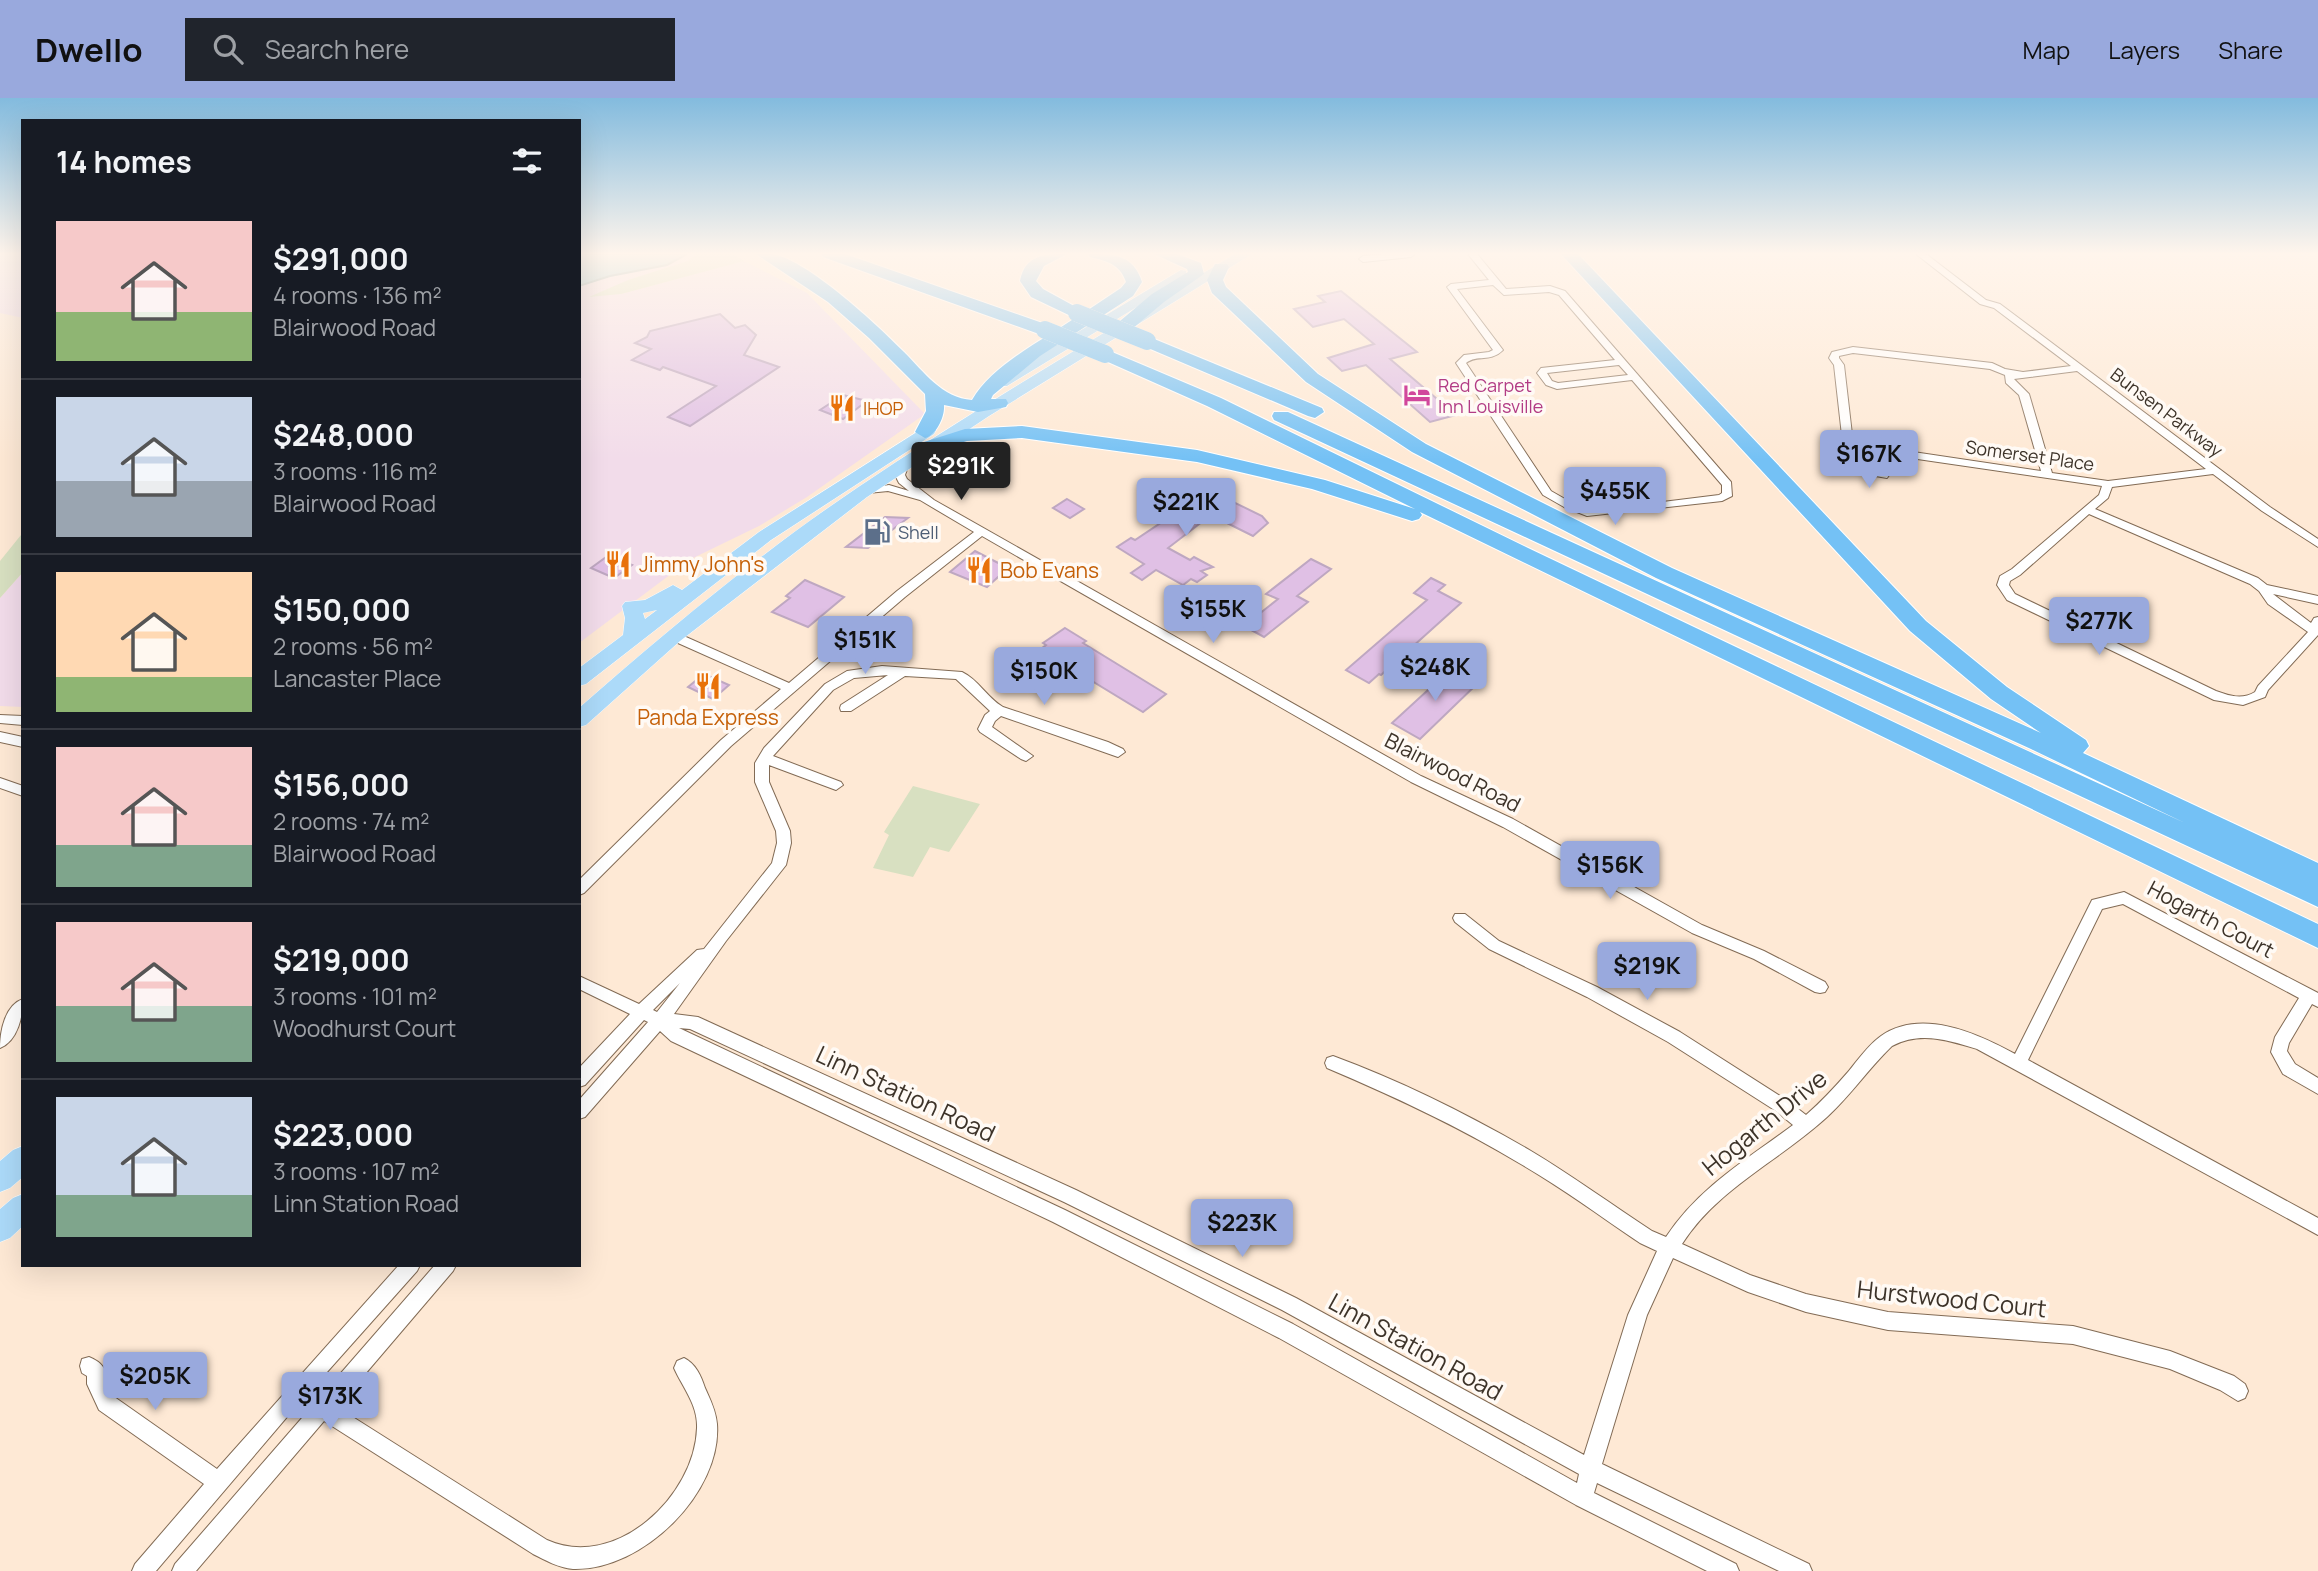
<!DOCTYPE html>
<html lang="en">
<head>
<meta charset="utf-8">
<style>
  body { margin:0; font-family:Manrope,sans-serif; background:#20242c; color:#f1f3f6; height:100vh; display:flex; flex-direction:column; font-size:26px; white-space:nowrap }
  * { box-sizing:border-box; margin:0 }
  p { font-size:23px; color:#9ea1a6 }
  .icon { flex:none; width:38px; height:38px; fill:none; stroke:currentColor; stroke-width:2; stroke-linecap:round; stroke-linejoin:round }
  .map { position:relative; flex:1; overflow:hidden }
  .drawer { position:absolute; left:21px; top:21px; width:560px; height:1148px; display:flex; flex-direction:column; background:#171b24; border-radius:0px; box-shadow:0 7px 28px #0002 }
  .drawer>* { flex:none }
  .price { position:absolute; translate:-50% -60px; padding:0 16px; border-radius:7px; background:#99a9dd; color:#111; font-size:23px; line-height:46px; filter:drop-shadow(0 2px 4px #0008) }
  .price::after { content:''; position:absolute; left:50%; top:42px; width:21px; height:16px; margin-left:-10px; background:inherit; clip-path:polygon(0 0,100% 0,50% 100%) }
  .price.selected { background:#222; color:#fff }
  ul { padding:0; list-style:none }
  li { display:flex; align-items:center; gap:21px; height:175px; padding:0 35px }
  li+li { border-top:2px solid #363941 }
  li span { display:grid; place-items:center; flex:none; width:196px; height:140px; border-radius:0px; color:#555 }
  li>.icon { margin-inline-start:auto }
  span .icon { width:84px; height:84px; fill:#fffc; stroke-width:1 }
  li b { font-size:30px }
  h2 { display:flex; justify-content:space-between; align-items:center; height:84px; padding:0 35px; font-size:30px }
  header { display:flex; align-items:center; gap:42px; box-sizing:border-box; height:98px; padding:0 35px; background:#99a9dd; color:#111 }
  header strong { font-size:33px }
  nav { display:flex; gap:38px; margin-inline-start:auto; font-size:24px }
  .search { width:490px; height:63px; background:#20242c; display:flex; align-items:center; gap:18px; box-sizing:border-box; padding:0 24px; border-radius:0px; color:#9ea1a6; font-size:26px }
  .map>svg:first-child { display:block }
  .commercial { fill:#f2dcea }
  .green { fill:#d8e0c1 }
  .water { fill:#8bc6cf; stroke:#749a9d; stroke-width:2 }
  .building { fill:#e0c0e5; stroke:#bea7c1; stroke-width:2 }
  .lines { fill:none; stroke-linecap:round; stroke-linejoin:round }
  .street-casing { stroke:#826b55; stroke-width:2 }
  .primary-casing { stroke:#fff; stroke-width:1 }
  .highway-casing { stroke:#fff; stroke-width:2 }
  .street { fill:#fff; fill-rule:evenodd }
  .primary { fill:#acdaf9; fill-rule:evenodd }
  .highway { fill:#74c1f5; fill-rule:evenodd }
  .highway-bridge-casing { stroke:#fff; stroke-width:18; stroke-linecap:butt }
  .highway-bridge { stroke:#74c1f5; stroke-width:18 }
  .labels { text-anchor:middle; dominant-baseline:central; stroke-width:7; stroke-linejoin:round; paint-order:stroke }
  .far-hotel-label { font-size:18px; fill:#b23c85; stroke:#fffaf5; text-anchor:start }
  .far-food-label { font-size:18px; fill:#c56008; stroke:#fffaf5; text-anchor:start }
  .far-street-label { font-size:18px; fill:#3d3329; stroke:#fffaf5 }
  .far-service-label { font-size:18px; fill:#4e5e75; stroke:#fffaf5; text-anchor:start }
  .food-label { font-size:21px; fill:#c56008; stroke:#fffaf5; text-anchor:start }
  .street-label { font-size:21px; fill:#3d3329; stroke:#fffaf5 }
  .near-street-label { font-size:24px; fill:#3d3329; stroke:#fffaf5 }
</style>
</head>
<body>
<header>
<strong>Dwello</strong>
<div class="search"><svg class="icon" aria-label="search" viewBox="0 0 24 24"><circle cx="10" cy="10" r="6"/><path d="M15 15l6 6"/></svg>Search here</div>
<nav><a>Map</a><a>Layers</a><a>Share</a></nav>
</header>
<div class="map">
<svg width="2318" height="1473" viewBox="0 0 2318 1473">
  <rect width="100%" height="100%" fill="#fee9d5"/>
  <g class="commercial">
    <path d="M 0,156 L 23,156 L 23,220 L 0,215 Z"/>
    <path d="M 579,156 L 696,156 L 688,163 L 628,182 L 621,196 L 744,163 L 807,195 L 925,316 L 807,399 L 759,428 L 691,461 L 579,545 Z"/>
    <path d="M 23,474 L 23,609 L 0,608 L 0,500 Z"/>
  </g>
  <g class="green">
    <path d="M 696,156 L 733,156 L 744,163 L 621,196 L 589,199 L 628,182 L 688,163 Z"/>
    <path d="M 23,431 L 23,474 L 0,500 L 0,463 L 21,437 Z"/>
    <path d="M 913,688 L 980,706 L 949,754 L 930,749 L 913,779 L 873,770 L 889,737 L 884,734 Z"/>
  </g>
  <path class="water" d="M 579,156 L 687,156 L 667,167 L 610,178 L 579,188 Z"/>
  <g class="building">
    <path d="M 1341,193 L 1417,254 L 1390,261 L 1456,317 L 1430,324 L 1366,267 L 1342,273 L 1328,260 L 1374,246 L 1344,221 L 1313,229 L 1294,211 L 1325,204 L 1318,198 Z"/>
    <path d="M 720,216 L 735,230 L 745,227 L 756,237 L 744,257 L 779,269 L 690,328 L 668,319 L 716,288 L 663,269 L 660,272 L 632,262 L 651,251 L 635,245 L 647,239 L 650,233 Z"/>
    <path d="M 843,297 L 867,303 L 843,321 L 820,312 Z"/>
    <path d="M 1204,396 L 1216,402 L 1225,400 L 1262,418 L 1268,425 L 1253,438 L 1211,417 L 1168,450 L 1190,462 L 1194,459 L 1213,469 L 1201,473 L 1207,477 L 1197,484 L 1191,481 L 1183,487 L 1156,472 L 1142,482 L 1131,475 L 1144,466 L 1117,449 L 1131,440 L 1135,442 Z"/>
    <path d="M 1067,401 L 1084,411 L 1070,420 L 1053,410 Z"/>
    <path d="M 885,419 L 908,420 L 868,450 L 846,449 Z"/>
    <path d="M 975,453 L 1008,470 L 987,489 L 950,474 Z"/>
    <path d="M 609,457 L 632,467 L 614,480 L 591,470 Z"/>
    <path d="M 1311,461 L 1331,471 L 1297,498 L 1308,504 L 1264,539 L 1244,528 L 1278,501 L 1266,496 Z"/>
    <path d="M 1431,480 L 1445,487 L 1438,493 L 1461,505 L 1381,577 L 1379,576 L 1369,585 L 1346,572 L 1427,502 L 1414,495 Z"/>
    <path d="M 805,482 L 844,499 L 808,529 L 772,514 L 790,500 L 786,498 Z"/>
    <path d="M 1065,530 L 1086,543 L 1083,545 L 1166,596 L 1143,614 L 1059,563 L 1056,566 L 1037,554 L 1046,547 L 1043,545 Z"/>
    <path d="M 1452,570 L 1479,584 L 1420,641 L 1392,625 Z"/>
    <path d="M 704,576 L 729,587 L 713,601 L 688,589 Z"/>
  </g>
  <g class="lines">
    <defs>
      <g id="street">
        <path d="M 1385,156 L 1415,156 L 1411,159 L 1363,164 L 1359,161 L 1363,158 Z"/>
        <path d="M 1468,156 L 1477,156 L 1506,191 L 1550,188 L 1565,193 L 1731,384 L 1732,398 L 1722,403 L 1587,418 L 1564,409 L 1543,397 L 1456,265 L 1464,257 L 1489,254 L 1493,252 L 1447,189 L 1451,186 L 1489,182 ZM 1493,187 L 1504,197 L 1549,194 L 1559,197 L 1615,262 L 1541,270 L 1537,275 L 1546,287 L 1557,291 L 1632,282 L 1722,387 L 1722,395 L 1719,397 L 1598,412 L 1589,412 L 1572,405 L 1551,393 L 1466,265 C 1477,256 1490,265 1503,252 L 1457,191 ZM 1619,267 L 1628,277 L 1558,285 L 1552,283 L 1547,275 Z"/>
        <path d="M 1916,156 L 1926,156 L 1986,202 L 2000,206 L 2270,409 L 2318,441 L 2318,449 L 2262,413 L 2213,376 L 2112,389 L 2108,400 L 2095,411 L 2258,480 L 2267,487 L 2318,498 L 2318,506 L 2273,496 L 2311,525 L 2314,520 L 2318,519 L 2318,537 L 2268,592 L 2265,599 L 2243,607 L 2214,602 L 2007,502 L 1997,487 L 2000,478 L 2012,471 L 2099,397 L 2102,388 L 1890,357 L 1892,373 L 1887,380 L 1846,373 L 1834,267 L 1829,260 L 1832,254 L 1853,249 L 1992,265 L 2005,271 L 2023,274 L 2071,268 L 1994,210 L 1980,206 ZM 1853,255 L 1990,271 L 2005,277 L 2006,285 L 2019,297 L 2041,373 L 1853,345 L 1844,267 L 1839,260 L 1839,258 ZM 2077,273 L 2206,371 L 2108,383 L 2052,375 L 2029,296 L 2014,281 ZM 1854,352 L 1879,355 L 1882,373 L 1855,369 ZM 2089,416 L 2250,486 L 2259,493 L 2268,506 L 2308,534 L 2258,588 L 2255,594 C 2242,602 2230,598 2216,593 L 2015,496 L 2009,487 L 2010,483 L 2020,477 Z"/>
        <path d="M 904,363 L 909,366 L 905,377 L 907,381 L 934,402 L 1421,678 L 1513,721 L 1702,827 L 1764,853 L 1825,884 L 1828,889 L 1825,894 L 1820,895 L 1815,894 L 1754,861 L 1692,835 L 1503,729 L 1411,684 L 982,438 L 905,499 L 731,648 L 584,795 L 579,797 L 579,782 L 721,642 L 781,591 L 669,541 L 667,538 L 669,535 L 677,535 L 789,585 L 897,493 L 974,434 L 920,402 L 888,393 L 858,396 L 858,392 L 889,387 L 909,393 L 899,385 L 895,377 L 899,366 Z"/>
        <path d="M 882,568 L 962,574 C 979,582 987,600 1003,609 L 1108,644 L 1123,651 L 1125,654 L 1118,659 L 1001,618 L 995,623 L 992,629 L 1033,658 L 1026,663 L 1021,661 L 980,634 L 978,631 L 985,617 L 990,613 L 956,581 L 905,578 L 851,613 L 841,613 L 840,610 L 841,607 L 888,577 L 854,580 L 833,592 L 773,658 L 841,684 L 843,687 L 836,692 L 769,667 L 769,684 L 790,733 L 791,745 L 786,767 L 726,843 L 674,916 L 698,919 L 1076,1092 L 1296,1200 L 1584,1357 L 1628,1217 L 1657,1153 L 1640,1145 C 1600,1118 1561,1089 1519,1065 C 1458,1028 1393,998 1327,970 L 1325,965 L 1327,960 L 1333,958 C 1401,983 1469,1017 1531,1053 C 1573,1078 1612,1107 1652,1133 L 1666,1139 C 1698,1090 1747,1061 1793,1027 L 1776,1013 L 1668,944 L 1587,899 L 1489,851 L 1455,824 L 1453,820 L 1455,816 L 1465,816 L 1499,843 L 1597,889 L 1680,934 L 1788,1003 L 1806,1017 C 1821,1004 1835,989 1848,974 C 1858,962 1868,947 1881,938 C 1921,910 1977,935 2015,956 L 2092,802 L 2124,794 L 2318,895 L 2318,909 L 2312,906 L 2289,945 L 2287,953 L 2295,966 L 2318,980 L 2318,996 L 2283,976 L 2271,954 L 2275,939 L 2299,900 L 2123,806 L 2102,811 L 2028,962 L 2318,1120 L 2318,1137 L 1977,951 C 1948,942 1920,933 1892,948 C 1869,970 1851,997 1827,1019 C 1779,1063 1718,1090 1682,1146 L 1750,1177 L 1806,1196 L 1888,1214 L 2073,1228 L 2170,1253 L 2234,1278 L 2245,1286 L 2248,1293 L 2245,1300 L 2238,1303 L 2220,1292 L 2170,1271 L 2073,1246 L 1888,1232 L 1806,1214 L 1748,1194 L 1673,1160 L 1647,1217 L 1602,1366 L 1809,1466 L 1812,1473 L 1779,1473 L 1597,1385 L 1594,1395 L 1736,1466 L 1739,1473 L 1707,1473 L 1576,1407 L 1279,1240 L 1053,1124 L 671,943 L 660,933 L 585,1019 L 579,1021 L 579,1002 L 648,924 L 644,922 L 585,987 L 579,989 L 579,970 L 630,916 L 579,891 L 579,878 L 639,906 L 697,852 L 704,851 L 772,765 L 777,745 L 776,733 L 755,684 L 755,665 L 764,650 L 825,586 L 847,573 ZM 680,885 L 657,914 L 653,912 ZM 679,930 L 690,931 L 1064,1104 L 1282,1212 L 1579,1376 L 1577,1385 L 1293,1226 L 1065,1112 Z"/>
        <path d="M 0,617 L 23,618 L 23,627 L 0,625 Z"/>
        <path d="M 0,634 L 23,639 L 23,649 L 0,644 Z"/>
        <path d="M 0,680 L 23,688 L 23,698 L 0,690 Z"/>
        <path d="M 23,901 C 23,917 18,943 0,950 C 0,933 5,907 23,901 Z"/>
        <path d="M 399,1167 L 420,1167 L 417,1173 L 311,1292 L 321,1298 L 435,1167 L 456,1167 L 453,1173 L 337,1309 L 547,1442 C 616,1473 695,1398 697,1330 C 698,1307 683,1290 674,1270 L 677,1263 L 684,1260 C 696,1266 701,1278 705,1290 C 710,1301 716,1313 717,1326 C 722,1394 643,1473 573,1471 C 559,1470 545,1462 533,1456 L 324,1323 L 196,1473 L 172,1473 L 175,1466 L 308,1313 L 298,1306 L 156,1473 L 132,1473 L 135,1466 L 204,1386 L 99,1312 L 87,1286 L 87,1278 L 82,1275 L 80,1268 L 82,1261 L 89,1259 C 111,1268 104,1279 113,1298 L 217,1371 Z"/>
      </g>
      <g id="primary">
        <path d="M 1235,156 L 1252,156 L 989,318 L 867,399 L 680,543 L 586,627 L 579,629 L 579,610 C 668,532 759,456 857,390 C 980,307 1108,233 1235,156 Z"/>
        <path d="M 1181,172 L 1186,173 L 1186,179 L 1007,288 L 995,288 L 993,285 Z"/>
        <path d="M 928,327 L 936,332 L 934,336 L 771,442 L 586,586 L 579,588 L 579,570 L 623,537 L 625,520 L 622,508 L 625,504 L 645,502 L 673,487 L 682,492 L 759,434 ZM 657,512 L 645,521 L 643,515 Z"/>
        <path d="M 23,1048 L 23,1079 L 10,1090 L 0,1094 L 0,1063 L 13,1052 Z"/>
        <path d="M 23,1096 L 23,1128 L 10,1140 L 0,1144 L 0,1111 L 13,1100 Z"/>
      </g>
      <g id="highway">
        <path d="M 756,156 C 763,156 771,155 777,157 C 814,168 876,226 904,254 C 924,274 942,300 972,302 C 988,274 1023,253 1050,236 L 1039,236 L 823,159 L 821,156 L 845,156 L 1051,228 L 1054,232 L 1052,235 L 1075,220 L 1031,199 L 1020,183 C 1025,157 1044,156 1067,156 L 1044,168 L 1036,183 L 1043,191 L 1085,214 L 1121,190 L 1126,184 C 1120,166 1107,163 1090,159 L 1088,156 C 1113,156 1133,156 1142,184 L 1133,198 L 1040,258 L 993,297 L 991,301 L 1006,301 L 1008,305 L 1006,309 L 978,314 L 944,307 C 945,319 936,337 925,340 L 915,334 L 926,313 L 925,296 L 869,240 L 828,204 Z"/>
        <path d="M 1154,156 L 1177,156 L 1201,165 L 1204,176 L 1164,204 L 1132,231 L 1120,231 L 1117,227 L 1120,223 L 1152,196 L 1188,174 L 1187,171 Z"/>
        <path d="M 1561,156 L 1578,156 L 1926,523 L 2007,589 L 2086,642 L 2089,648 L 2083,655 L 2318,765 L 2318,809 L 1274,322 L 1272,318 L 1274,314 L 1288,314 L 2185,725 L 2031,651 L 1656,480 L 1412,354 L 1306,284 L 1212,195 L 1207,182 L 1215,166 L 1227,166 L 1229,169 L 1223,182 L 1226,189 L 1318,276 L 1426,346 L 1672,470 L 2041,635 L 1991,601 L 1910,533 Z"/>
        <path d="M 1147,238 L 1322,310 L 1324,314 L 1315,320 L 1308,318 L 1141,247 L 1138,243 Z"/>
        <path d="M 1105,251 L 1221,300 L 1528,450 L 2318,826 L 2318,850 L 1420,414 L 1422,417 L 1419,421 L 1412,423 L 1312,391 L 1197,364 L 1022,340 L 967,343 L 931,354 L 921,348 L 924,344 L 965,331 L 1022,328 L 1197,352 L 1325,382 L 1415,411 L 1207,308 L 1099,260 L 1096,256 L 1099,252 Z"/>
      </g>
    </defs>
    <use href="#street" class="street-casing"/>
    <use href="#primary" class="primary-casing"/>
    <use href="#highway" class="highway-casing"/>
    <use href="#street" class="street"/>
    <use href="#primary" class="primary"/>
    <use href="#highway" class="highway"/>
    <defs>
      <g id="highway-bridge">
        <path d="M 1077,215 L 1147,243"/>
        <path d="M 1045,232 L 1105,256"/>
      </g>
    </defs>
    <use href="#highway-bridge" class="highway-bridge-casing"/>
    <use href="#highway-bridge" class="highway-bridge"/>
  </g>
  <linearGradient id="sky" x2="0" y2="1"><stop stop-color="#83bbde"/><stop offset="0.43" stop-color="#fff5ec"/><stop offset="1" stop-color="#fff5ec" stop-opacity="0"/></linearGradient>
  <rect width="2318" height="362" fill="url(#sky)"/>
  <defs>
    <symbol id="hotel-bare" viewBox="-9 -9 18 18"><path d="M-6-4.5h1.5V1H6V5H4.5V3h-9V5H-6ZM-4 0a1.8 1.8 0 1 1 3.6 0ZM.5 0V-2.5h3Q6-2.5 6 0Z" fill="#d1479c" stroke="#fffaf5" stroke-width="2.5" paint-order="stroke"/></symbol>
    <symbol id="restaurant-bare" viewBox="-9 -9 18 18"><path d="M-5-6h1v4h1v-4h1v4h1v-4h1v5L-1.5 .5V6h-2V.5L-5-1ZM5-6V6H3V1.5H1.5Q1.5-4 5-6Z" fill="#e8710a" stroke="#fffaf5" stroke-width="2.5" paint-order="stroke"/></symbol>
    <symbol id="fuel-bare" viewBox="-9 -9 18 18"><path d="M-5.5-6h7V0h2V4h1.3V-2.5L3-4.5l.8-.8L6-3V5H2.5V1h-1V6h-7ZM-4.2-4.7v3.2H.2V-4.7Z" fill="#5c6f8a" stroke="#fffaf5" stroke-width="2.5" paint-order="stroke"/></symbol>
  </defs>
  <g fill-rule="evenodd">
    <use href="#hotel-bare" x="1398" y="278" width="38" height="38"/>
    <use href="#restaurant-bare" x="823" y="291" width="38" height="38"/>
    <use href="#fuel-bare" x="858" y="415" width="38" height="38"/>
    <use href="#restaurant-bare" x="599" y="447" width="38" height="38"/>
    <use href="#restaurant-bare" x="960" y="453" width="38" height="38"/>
    <use href="#restaurant-bare" x="689" y="569" width="38" height="38"/>
  </g>
  <g class="labels">
    <g class="far-hotel-label">
      <text x="1438" y="287">Red Carpet<tspan x="1438" dy="21">Inn Louisville</tspan></text>
    </g>
    <g class="far-food-label">
      <text x="863" y="310">IHOP</text>
    </g>
    <g class="far-street-label">
      <text transform="translate(2167 314) rotate(37)">Bunsen Parkway</text>
      <text transform="translate(2030 357) rotate(8)">Somerset Place</text>
    </g>
    <g class="far-service-label">
      <text x="898" y="434">Shell</text>
    </g>
    <g class="food-label">
      <text x="639" y="466">Jimmy John's</text>
      <text x="1000" y="472">Bob Evans</text>
      <text x="708" y="619" text-anchor="middle">Panda Express</text>
    </g>
    <g class="street-label">
      <text transform="translate(1453 674) rotate(27)">Blairwood Road</text>
      <text transform="translate(2211 821) rotate(28)">Hogarth Court</text>
    </g>
    <g class="near-street-label">
      <text transform="translate(906 995) rotate(25)">Linn Station Road</text>
      <text transform="translate(1764 1024) rotate(-39)">Hogarth Drive</text>
      <text transform="translate(1952 1200) rotate(6)">Hurstwood Court</text>
      <text transform="translate(1416 1248) rotate(29)">Linn Station Road</text>
    </g>
  </g>
</svg>
<b class="price" style="left:1869px;top:392px">$167K</b>
<b class="price selected" style="left:961px;top:404px">$291K</b>
<b class="price" style="left:1615px;top:429px">$455K</b>
<b class="price" style="left:1186px;top:440px">$221K</b>
<b class="price" style="left:1213px;top:547px">$155K</b>
<b class="price" style="left:2099px;top:559px">$277K</b>
<b class="price" style="left:865px;top:578px">$151K</b>
<b class="price" style="left:1435px;top:605px">$248K</b>
<b class="price" style="left:1044px;top:609px">$150K</b>
<b class="price" style="left:1610px;top:803px">$156K</b>
<b class="price" style="left:1647px;top:904px">$219K</b>
<b class="price" style="left:1242px;top:1161px">$223K</b>
<b class="price" style="left:155px;top:1314px">$205K</b>
<b class="price" style="left:330px;top:1334px">$173K</b>
<section class="drawer">
<h2>14 homes<svg class="icon" aria-label="filters" viewBox="0 0 24 24"><path d="M4 7h16M4 17h16"/><circle cx="9" cy="7" r="2"/><circle cx="15" cy="17" r="2"/></svg></h2>
<ul>
<li><span style="background:linear-gradient(#f6c9c9 65%,#8fb573 0)"><svg class="icon" aria-label="home" viewBox="0 0 24 24"><path d="M3 11l9-7 9 7M6 9v11h12V9"/></svg></span><div><b>$291,000</b><p>4 rooms · 136 m²</p><p>Blairwood Road</p></div></li>
<li><span style="background:linear-gradient(#c9d6e8 60%,#9aa5b1 0)"><svg class="icon" aria-label="home" viewBox="0 0 24 24"><path d="M3 11l9-7 9 7M6 9v11h12V9"/></svg></span><div><b>$248,000</b><p>3 rooms · 116 m²</p><p>Blairwood Road</p></div></li>
<li><span style="background:linear-gradient(#ffd9b3 75%,#8fb573 0)"><svg class="icon" aria-label="home" viewBox="0 0 24 24"><path d="M3 11l9-7 9 7M6 9v11h12V9"/></svg></span><div><b>$150,000</b><p>2 rooms · 56 m²</p><p>Lancaster Place</p></div></li>
<li><span style="background:linear-gradient(#f6c9c9 70%,#7fa58c 0)"><svg class="icon" aria-label="home" viewBox="0 0 24 24"><path d="M3 11l9-7 9 7M6 9v11h12V9"/></svg></span><div><b>$156,000</b><p>2 rooms · 74 m²</p><p>Blairwood Road</p></div></li>
<li><span style="background:linear-gradient(#f6c9c9 60%,#7fa58c 0)"><svg class="icon" aria-label="home" viewBox="0 0 24 24"><path d="M3 11l9-7 9 7M6 9v11h12V9"/></svg></span><div><b>$219,000</b><p>3 rooms · 101 m²</p><p>Woodhurst Court</p></div></li>
<li><span style="background:linear-gradient(#c9d6e8 70%,#7fa58c 0)"><svg class="icon" aria-label="home" viewBox="0 0 24 24"><path d="M3 11l9-7 9 7M6 9v11h12V9"/></svg></span><div><b>$223,000</b><p>3 rooms · 107 m²</p><p>Linn Station Road</p></div></li>
</ul>
</section>
</div>
</body>
</html>
